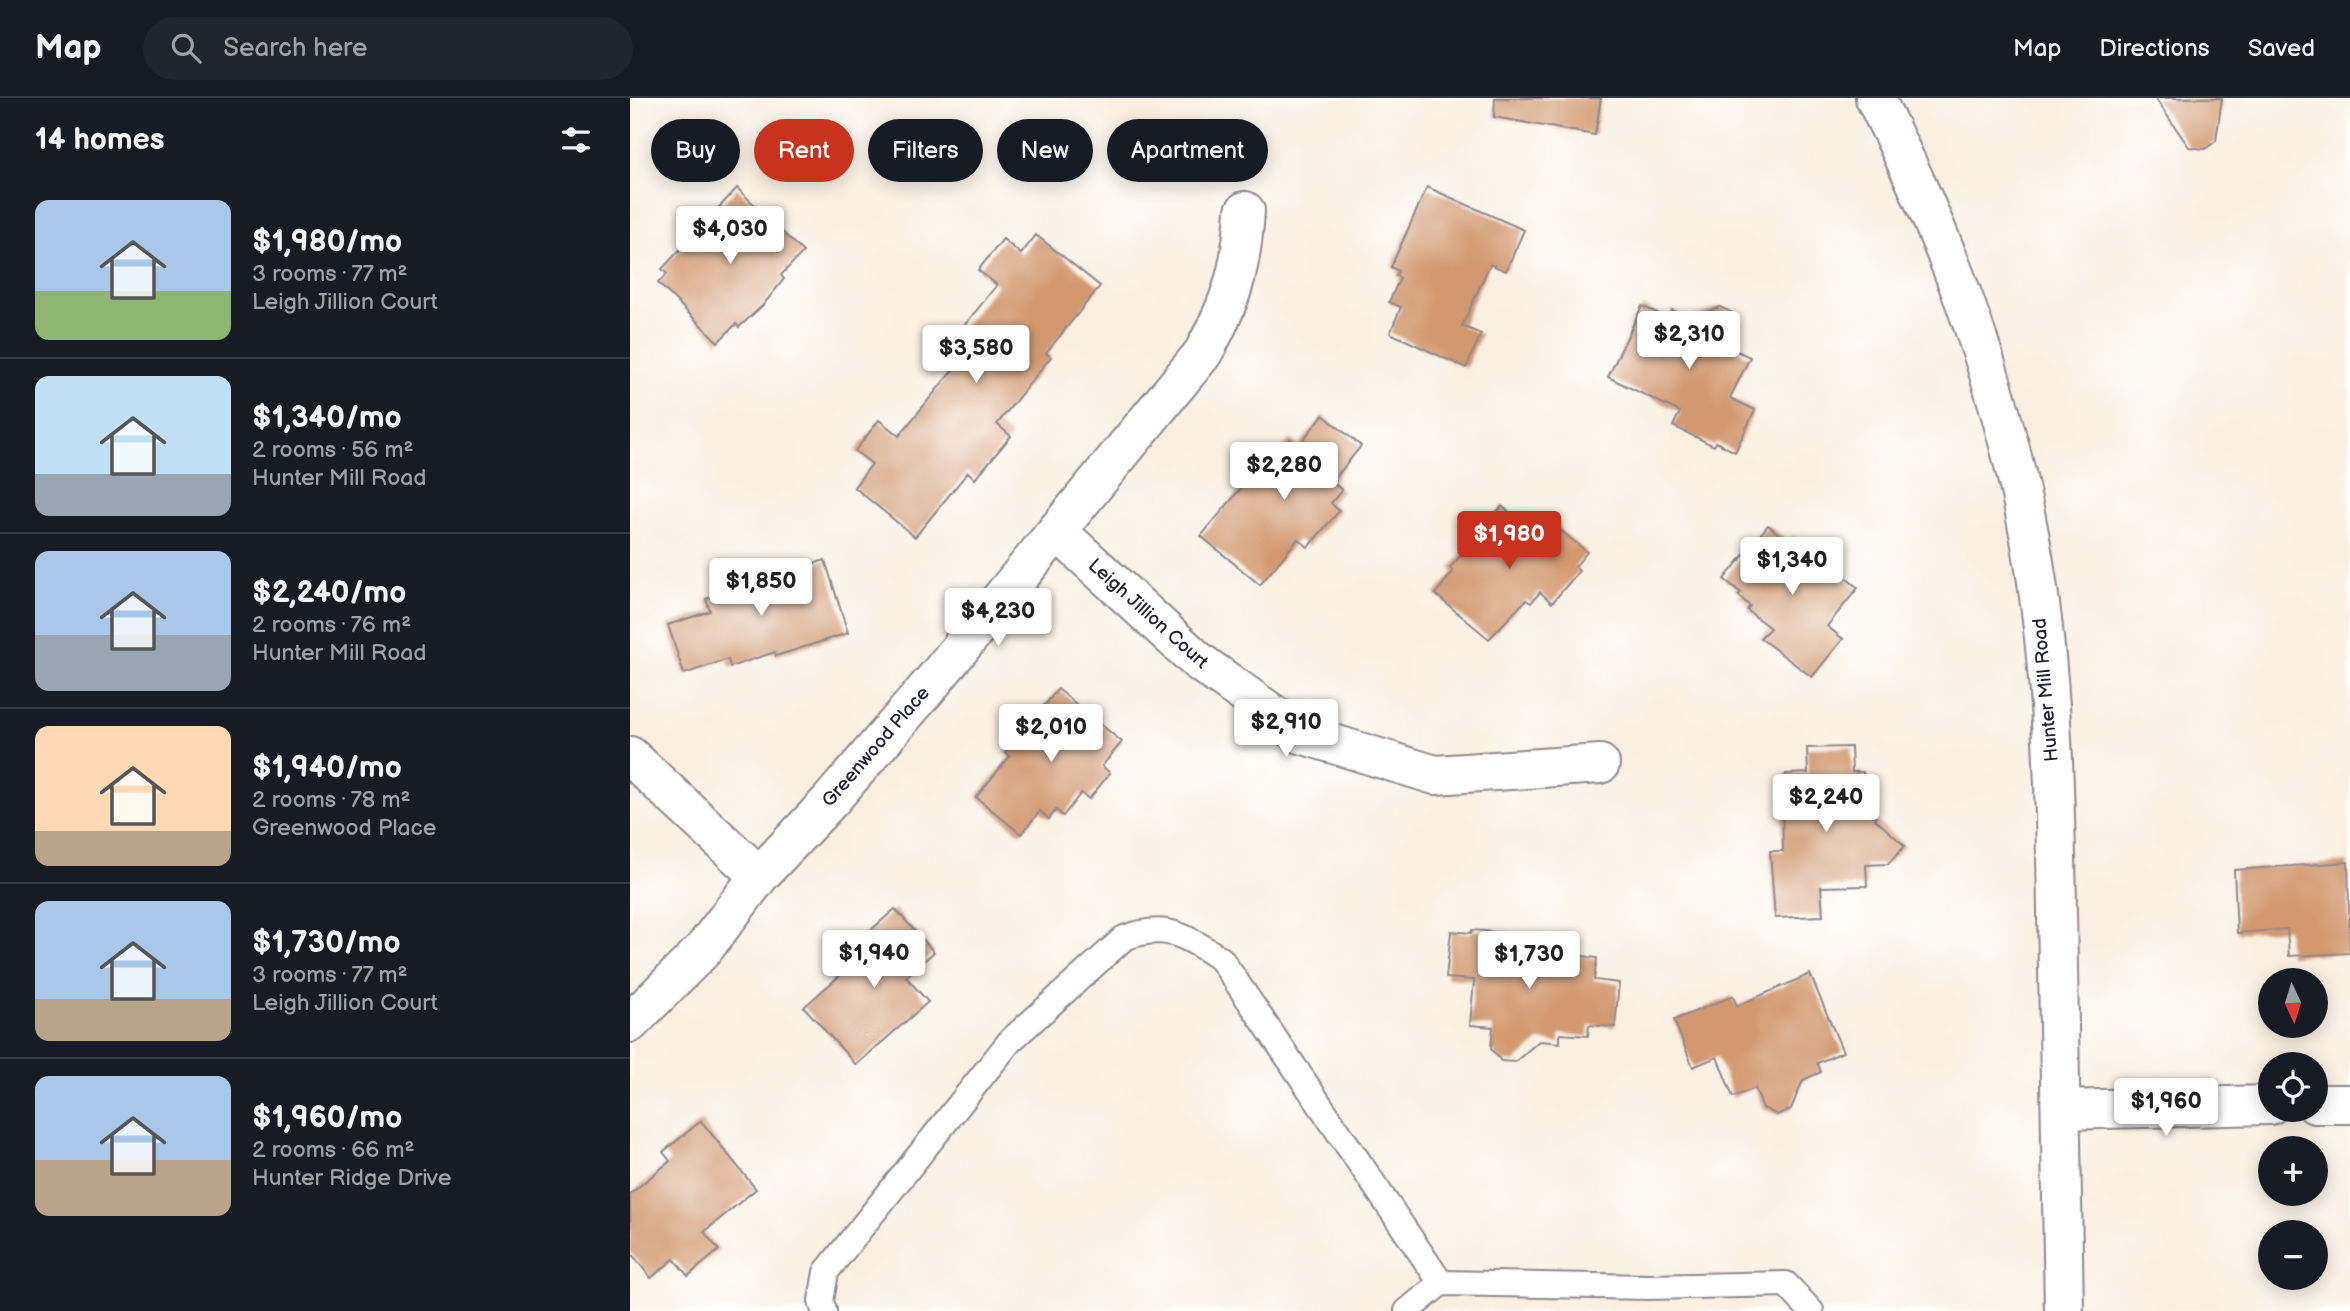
<!DOCTYPE html>
<html lang="en">
<head>
<meta charset="utf-8">
<style>
  body { margin:0; font-family:"Balsamiq Sans",sans-serif; background:#20242c; color:#f1f3f6; height:100vh; display:flex; flex-direction:column; font-size:26px; white-space:nowrap }
  * { box-sizing:border-box; margin:0 }
  p { font-size:23px; color:#9ea1a6 }
  .icon { flex:none; width:38px; height:38px; fill:none; stroke:currentColor; stroke-width:2; stroke-linecap:round; stroke-linejoin:round }
  .map { position:relative; flex:1; overflow:hidden }
  .panel { display:flex; flex-direction:column; background:#171b24; width:630px }
  .panel>* { flex:none }
  .top-card { position:absolute; left:21px; top:21px; width:665px; height:63px; display:flex; gap:14px }
  .needle { width:46px; rotate:176deg }
  .controls { position:absolute; left:1628px; top:870px; display:grid; gap:14px }
  .controls a { display:grid; place-items:center; width:70px; height:70px; border-radius:50%; background:#171b24; box-shadow:0 4px 18px #0003; font-size:35px }
  .price { position:absolute; translate:-50% -60px; padding:0 16px; border-radius:7px; background:#fff; color:#222; font-size:23px; line-height:46px; filter:drop-shadow(0 2px 4px #0008) }
  .price::after { content:''; position:absolute; left:50%; top:42px; width:21px; height:16px; margin-left:-10px; background:inherit; clip-path:polygon(0 0,100% 0,50% 100%) }
  .price.active { background:#c8321e; color:#fff }
  ul { padding:0; list-style:none }
  li { display:flex; align-items:center; gap:21px; height:175px; padding:0 35px }
  li+li { border-top:2px solid #363941 }
  li span { display:grid; place-items:center; flex:none; width:196px; height:140px; border-radius:14px; color:#555 }
  li>.icon { margin-inline-start:auto }
  span .icon { width:84px; height:84px; fill:#fffc; stroke-width:1 }
  li b { font-size:30px }
  h2 { display:flex; justify-content:space-between; align-items:center; height:84px; padding:0 35px; font-size:30px }
  .tag { padding:0 24px; border-radius:32px; background:#171b24; box-shadow:0 4px 18px #0003; font-size:24px; line-height:63px }
  .tag.active { background:#c8321e; color:#fff }
  header { display:flex; align-items:center; gap:42px; box-sizing:border-box; height:98px; padding:0 35px; background:#171b24; border-bottom:2px solid #363941 }
  header strong { font-size:33px }
  nav { display:flex; gap:38px; margin-inline-start:auto; font-size:24px }
  .search { width:490px; height:63px; background:#20242c; display:flex; align-items:center; gap:18px; box-sizing:border-box; padding:0 24px; border-radius:38px; color:#9ea1a6; font-size:26px }
  main { display:flex; flex:1; min-height:0 }
  .map>svg:first-child { display:block }
  .building { fill:#d2996f }
  .lines { fill:none; stroke-linecap:round; stroke-linejoin:round }
  .service-casing { stroke:#8e898e; stroke-width:28 }
  .minor-casing { stroke:#8e898e; stroke-width:42 }
  .primary-casing { stroke:#8e898e; stroke-width:42 }
  .service { stroke:#fff; stroke-width:24 }
  .minor { stroke:#fff; stroke-width:38 }
  .primary { stroke:#fff; stroke-width:38 }
  .labels { text-anchor:middle; dominant-baseline:central; stroke-width:6; stroke-linejoin:round; paint-order:stroke }
  .street-label { font-size:19px; fill:#22223b; stroke:#fff }
</style>
</head>
<body>
<header>
<strong>Map</strong>
<div class="search"><svg class="icon" aria-label="search" viewBox="0 0 24 24"><circle cx="10" cy="10" r="6"/><path d="M15 15l6 6"/></svg>Search here</div>
<nav><a>Map</a><a>Directions</a><a>Saved</a></nav>
</header>
<main>
<section class="panel">
<h2>14 homes<svg class="icon" aria-label="filters" viewBox="0 0 24 24"><path d="M4 7h16M4 17h16"/><circle cx="9" cy="7" r="2"/><circle cx="15" cy="17" r="2"/></svg></h2>
<ul>
<li><span style="background:linear-gradient(#a9c7e8 65%,#8fb573 0)"><svg class="icon" aria-label="home" viewBox="0 0 24 24"><path d="M3 11l9-7 9 7M6 9v11h12V9"/></svg></span><div><b>$1,980/mo</b><p>3 rooms · 77 m²</p><p>Leigh Jillion Court</p></div></li>
<li><span style="background:linear-gradient(#bfe0f5 70%,#9aa5b1 0)"><svg class="icon" aria-label="home" viewBox="0 0 24 24"><path d="M3 11l9-7 9 7M6 9v11h12V9"/></svg></span><div><b>$1,340/mo</b><p>2 rooms · 56 m²</p><p>Hunter Mill Road</p></div></li>
<li><span style="background:linear-gradient(#a9c7e8 60%,#9aa5b1 0)"><svg class="icon" aria-label="home" viewBox="0 0 24 24"><path d="M3 11l9-7 9 7M6 9v11h12V9"/></svg></span><div><b>$2,240/mo</b><p>2 rooms · 76 m²</p><p>Hunter Mill Road</p></div></li>
<li><span style="background:linear-gradient(#ffd9b3 75%,#b9a48a 0)"><svg class="icon" aria-label="home" viewBox="0 0 24 24"><path d="M3 11l9-7 9 7M6 9v11h12V9"/></svg></span><div><b>$1,940/mo</b><p>2 rooms · 78 m²</p><p>Greenwood Place</p></div></li>
<li><span style="background:linear-gradient(#a9c7e8 70%,#b9a48a 0)"><svg class="icon" aria-label="home" viewBox="0 0 24 24"><path d="M3 11l9-7 9 7M6 9v11h12V9"/></svg></span><div><b>$1,730/mo</b><p>3 rooms · 77 m²</p><p>Leigh Jillion Court</p></div></li>
<li><span style="background:linear-gradient(#a9c7e8 60%,#b9a48a 0)"><svg class="icon" aria-label="home" viewBox="0 0 24 24"><path d="M3 11l9-7 9 7M6 9v11h12V9"/></svg></span><div><b>$1,960/mo</b><p>2 rooms · 66 m²</p><p>Hunter Ridge Drive</p></div></li>
</ul>
</section>
<div class="map">
<svg width="1720" height="1213" viewBox="0 0 1720 1213">
  <rect width="100%" height="100%" fill="#fff"/>
  <filter id="ink" filterUnits="userSpaceOnUse"><feTurbulence type="fractalNoise" baseFrequency=".0143" numOctaves="2"/><feDisplacementMap in="SourceGraphic" scale="14" xChannelSelector="R" yChannelSelector="G"/><feConvolveMatrix kernelMatrix="1 2 1 2 8 2 1 2 1" color-interpolation-filters="sRGB"/></filter>
  <filter id="wash" filterUnits="userSpaceOnUse"><feTurbulence type="fractalNoise" baseFrequency=".00686" numOctaves="4" result="noise"/><feDisplacementMap in="SourceGraphic" scale="28" xChannelSelector="R" yChannelSelector="G"/><feGaussianBlur stdDeviation="1.57" result="paint"/><feColorMatrix in="noise" values="0 0 0 0 0 0 0 0 0 0 0 0 0 0 0 0 0 1.4 0 .05"/><feComposite in="paint" operator="in"/></filter>
  <g filter="url(#wash)">
    <rect width="100%" height="100%" fill="#faf0e2"/>
    <g id="blocks">
      <g class="building">
        <path d="M 865,0 L 971,0 L 965,37 L 864,19 Z"/>
        <path d="M 1525,0 L 1592,0 L 1586,43 L 1575,51 L 1559,49 Z"/>
        <path d="M 797,89 L 894,132 L 876,173 L 860,166 L 832,228 L 851,236 L 836,270 L 760,235 L 771,209 L 759,204 L 770,180 L 766,178 L 768,173 L 761,169 Z"/>
        <path d="M 107,90 L 173,154 L 151,177 L 154,181 L 133,207 L 109,229 L 106,226 L 88,244 L 28,185 L 37,176 L 32,171 Z"/>
        <path d="M 406,137 L 470,188 L 416,255 L 421,259 L 367,326 L 381,338 L 345,381 L 338,374 L 285,439 L 224,389 L 242,366 L 225,353 L 249,322 L 269,338 L 336,256 L 321,244 L 367,187 L 348,172 L 373,141 L 391,156 Z"/>
        <path d="M 1012,208 L 1038,220 L 1042,212 L 1059,220 L 1090,209 L 1103,215 L 1108,229 L 1098,249 L 1120,259 L 1100,300 L 1125,312 L 1105,354 L 1086,344 L 1084,348 L 1043,328 L 1050,314 L 978,279 Z"/>
        <path d="M 693,317 L 731,348 L 702,384 L 712,392 L 701,405 L 709,413 L 678,449 L 668,441 L 630,487 L 571,438 L 622,377 L 626,381 L 660,341 L 668,348 Z"/>
        <path d="M 872,408 L 910,440 L 923,426 L 957,454 L 945,469 L 949,473 L 922,505 L 910,494 L 901,505 L 896,502 L 859,541 L 805,496 L 823,474 L 820,470 Z"/>
        <path d="M 1138,427 L 1158,443 L 1163,438 L 1179,449 L 1228,490 L 1197,528 L 1213,541 L 1182,579 L 1130,540 L 1140,530 L 1117,512 L 1120,508 L 1108,497 L 1111,495 L 1094,481 Z"/>
        <path d="M 195,462 L 218,535 L 146,558 L 145,554 L 100,569 L 98,561 L 54,576 L 38,527 L 80,513 L 76,501 L 91,496 L 87,484 L 134,469 L 137,481 Z"/>
        <path d="M 428,591 L 492,644 L 472,668 L 480,675 L 459,701 L 451,695 L 433,718 L 426,712 L 419,721 L 410,713 L 391,736 L 346,699 L 380,658 L 375,655 Z"/>
        <path d="M 1221,649 L 1222,674 L 1233,674 L 1234,699 L 1244,699 L 1245,721 L 1275,748 L 1258,766 L 1236,767 L 1237,788 L 1191,789 L 1193,818 L 1145,820 L 1140,753 L 1153,753 L 1152,702 L 1154,702 L 1156,676 L 1178,675 L 1177,650 Z"/>
        <path d="M 1718,764 L 1720,855 L 1659,858 L 1657,831 L 1607,835 L 1604,772 Z"/>
        <path d="M 265,811 L 304,854 L 276,879 L 298,904 L 226,967 L 174,909 L 241,850 L 233,839 Z"/>
        <path d="M 842,832 L 889,836 L 888,848 L 967,860 L 964,882 L 989,885 L 985,929 L 959,927 L 958,938 L 930,936 L 930,945 L 909,943 L 885,964 L 871,963 L 861,951 L 863,929 L 840,927 L 844,882 L 816,880 L 821,833 L 841,835 Z"/>
        <path d="M 1180,876 L 1213,954 L 1187,965 L 1191,974 L 1173,982 L 1161,1011 L 1147,1017 L 1133,1010 L 1125,990 L 1103,999 L 1087,959 L 1063,969 L 1044,922 L 1103,898 L 1107,908 Z"/>
        <path d="M 71,1023 L 126,1091 L 74,1134 L 89,1152 L 58,1178 L 44,1161 L 21,1180 L 0,1154 L 0,1096 L 40,1063 L 33,1054 Z"/>
      </g>
    </g>
  </g>
  <g filter="url(#ink)">
    <use href="#blocks" fill-opacity="0" stroke="#8e898e" stroke-width="2"/>
    <g class="lines">
      <defs>
        <g id="service">
          <path d="M 194,1213 L 191,1203 L 196,1174 L 380,943 L 494,840 C 537,824 555,838 591,861 L 811,1185"/>
          <path d="M 777,1213 L 811,1185 L 1019,1189 L 1156,1186 L 1181,1213"/>
        </g>
        <g id="minor">
          <path d="M 427,433 L 568,563 L 671,636 L 805,677 L 970,666"/>
          <path d="M 0,658 L 129,778"/>
          <path d="M 0,925 L 73,852 L 129,778 L 200,703 L 300,587 L 573,255 C 602,202 611,173 615,113"/>
          <path d="M 1685,1006 L 1720,1006"/>
          <path d="M 1431,1012 L 1640,1007"/>
        </g>
        <path id="primary" d="M 1245,0 C 1315,138 1363,264 1395,415 C 1422,546 1425,681 1427,813 C 1430,947 1432,1080 1434,1213"/>
      </defs>
      <use href="#service" class="service-casing"/>
      <use href="#minor" class="minor-casing"/>
      <use href="#primary" class="primary-casing"/>
      <use href="#service" class="service"/>
      <use href="#minor" class="minor"/>
      <use href="#primary" class="primary"/>
    </g>
  </g>
  <g class="labels">
    <g class="street-label">
      <text transform="translate(518 516) rotate(42)">Leigh Jillion Court</text>
      <text transform="translate(1416 592) rotate(-95)">Hunter Mill Road</text>
      <text transform="translate(246 649) rotate(-49)">Greenwood Place</text>
    </g>
  </g>
</svg>
<div class="controls">
<a><svg class="needle" viewBox="-14 -14 28 28"><path d="M0-13l5 13h-10z" fill="#e53935"/><path d="M0 13l5-13h-10z" fill="#9ea1a6"/></svg></a>
<a><svg class="icon" aria-label="locate" viewBox="0 0 24 24"><circle cx="12" cy="12" r="6"/><path d="M12 2v4M12 18v4M2 12h4M18 12h4"/></svg></a>
<a>+</a>
<a>−</a>
</div>
<b class="price" style="left:100px;top:168px">$4,030</b>
<b class="price" style="left:1059px;top:273px">$2,310</b>
<b class="price" style="left:346px;top:287px">$3,580</b>
<b class="price" style="left:654px;top:404px">$2,280</b>
<b class="price active" style="left:879px;top:473px">$1,980</b>
<b class="price" style="left:1162px;top:499px">$1,340</b>
<b class="price" style="left:131px;top:520px">$1,850</b>
<b class="price" style="left:368px;top:550px">$4,230</b>
<b class="price" style="left:656px;top:661px">$2,910</b>
<b class="price" style="left:421px;top:666px">$2,010</b>
<b class="price" style="left:1196px;top:736px">$2,240</b>
<b class="price" style="left:244px;top:892px">$1,940</b>
<b class="price" style="left:899px;top:893px">$1,730</b>
<b class="price" style="left:1536px;top:1040px">$1,960</b>
<div class="top-card">
<a class="tag">Buy</a>
<a class="tag active">Rent</a>
<a class="tag">Filters</a>
<a class="tag">New</a>
<a class="tag">Apartment</a>
</div>
</div>
</main>
</body>
</html>
